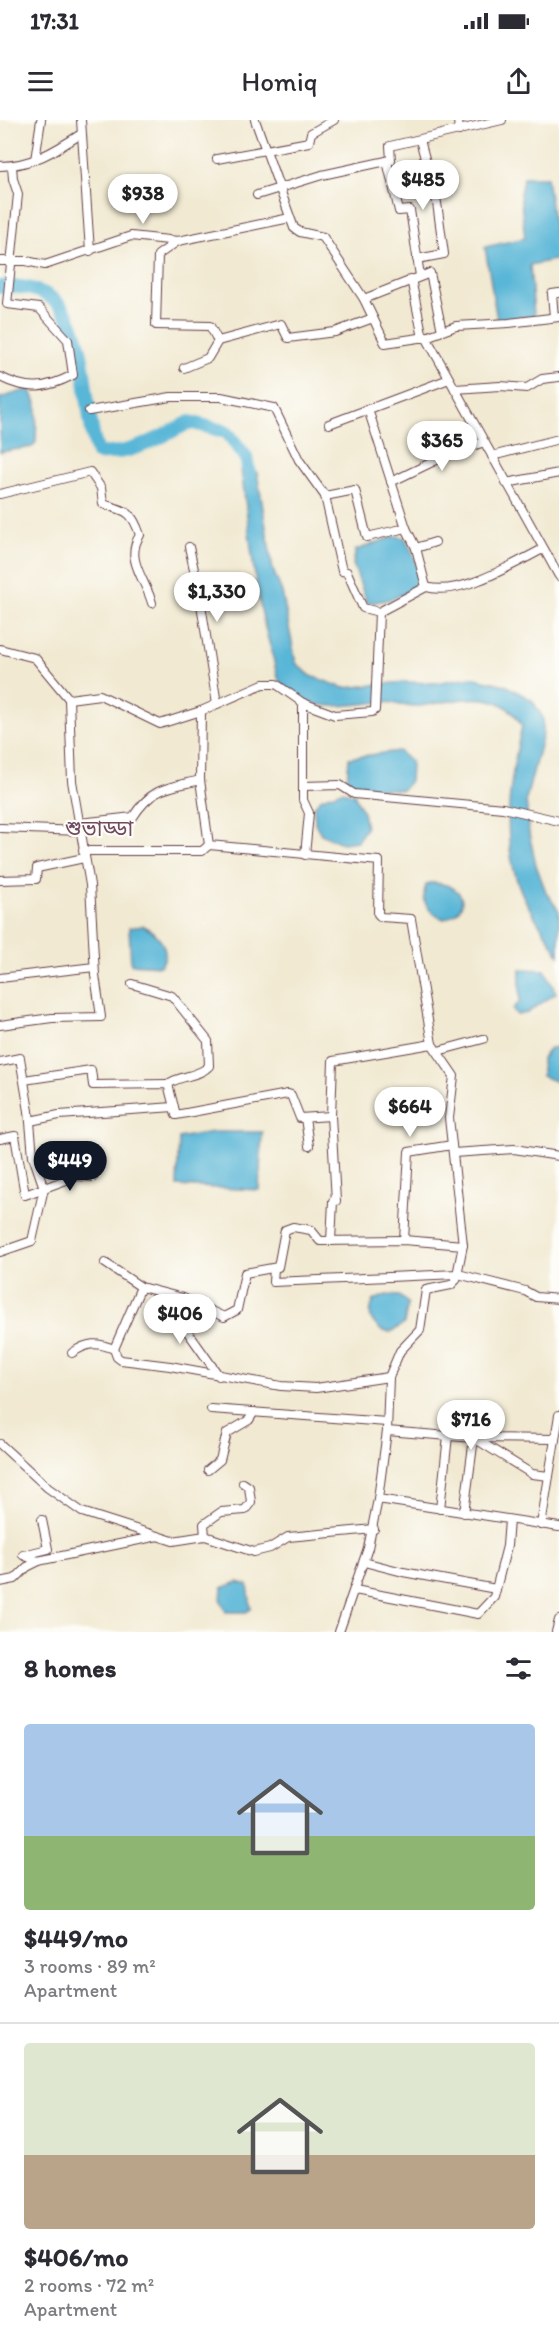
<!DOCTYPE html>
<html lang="en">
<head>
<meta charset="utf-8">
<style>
  body { margin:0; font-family:Itim,"Noto Sans Bengali",sans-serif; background:#f2f2f3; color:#2b2b33; height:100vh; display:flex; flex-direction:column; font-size:22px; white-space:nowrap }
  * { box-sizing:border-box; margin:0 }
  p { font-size:20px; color:#7c7c81 }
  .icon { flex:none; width:33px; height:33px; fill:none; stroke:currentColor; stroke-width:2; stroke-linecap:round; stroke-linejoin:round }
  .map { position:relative; height:1512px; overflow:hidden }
  .sheet { display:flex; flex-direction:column; background:#fff; flex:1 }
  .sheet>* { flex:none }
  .price { position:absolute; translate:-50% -51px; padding:0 14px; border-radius:21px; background:#fff; color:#222; font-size:20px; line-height:39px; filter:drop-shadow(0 2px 3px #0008) }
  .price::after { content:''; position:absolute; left:50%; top:36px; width:18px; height:14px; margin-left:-9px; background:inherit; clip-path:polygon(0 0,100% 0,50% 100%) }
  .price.current { background:#111827; color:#fff }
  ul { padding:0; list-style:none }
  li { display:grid; align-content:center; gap:12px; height:318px; padding:0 24px }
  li+li { border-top:2px solid #e1e1e2 }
  li span { display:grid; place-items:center; height:186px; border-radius:6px; color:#555 }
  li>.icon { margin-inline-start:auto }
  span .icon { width:108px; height:108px; fill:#fffc; stroke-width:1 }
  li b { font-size:26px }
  h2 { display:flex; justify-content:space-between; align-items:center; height:72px; padding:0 24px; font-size:26px }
  .status { display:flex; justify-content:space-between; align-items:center; height:42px; padding:0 30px; background:#fff; direction:ltr }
  .status svg { height:16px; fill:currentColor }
  header { display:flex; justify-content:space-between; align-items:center; height:78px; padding:0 24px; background:#fff; font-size:27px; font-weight:600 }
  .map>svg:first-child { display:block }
  .water { fill:#58b6d7; stroke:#516a81; stroke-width:1.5 }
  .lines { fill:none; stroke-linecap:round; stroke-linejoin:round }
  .river { stroke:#58b6d7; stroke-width:14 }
  .street-casing { stroke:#633d44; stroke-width:10 }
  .street { stroke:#fff; stroke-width:8 }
  .labels { text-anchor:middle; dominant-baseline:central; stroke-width:4.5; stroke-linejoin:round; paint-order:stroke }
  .quarter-label { font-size:22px; fill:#704b61; stroke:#fdfcf7 }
</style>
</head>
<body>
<div class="status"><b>17:31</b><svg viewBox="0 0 49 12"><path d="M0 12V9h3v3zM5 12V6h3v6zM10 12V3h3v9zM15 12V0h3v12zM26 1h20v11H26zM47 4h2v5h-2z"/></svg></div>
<header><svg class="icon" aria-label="menu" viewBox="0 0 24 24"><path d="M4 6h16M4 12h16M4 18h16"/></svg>Homiq<svg class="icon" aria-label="share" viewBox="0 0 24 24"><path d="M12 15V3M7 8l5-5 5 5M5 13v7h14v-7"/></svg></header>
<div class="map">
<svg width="559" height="1512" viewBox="0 0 559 1512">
  <rect width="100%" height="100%" fill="#fdfcf7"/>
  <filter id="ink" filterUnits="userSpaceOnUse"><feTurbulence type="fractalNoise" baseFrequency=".0167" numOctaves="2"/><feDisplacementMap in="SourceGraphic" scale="12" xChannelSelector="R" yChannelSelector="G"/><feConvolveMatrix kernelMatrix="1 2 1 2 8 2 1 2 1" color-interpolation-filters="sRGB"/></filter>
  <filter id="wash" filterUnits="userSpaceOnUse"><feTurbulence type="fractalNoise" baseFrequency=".008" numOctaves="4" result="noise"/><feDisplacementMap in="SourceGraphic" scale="24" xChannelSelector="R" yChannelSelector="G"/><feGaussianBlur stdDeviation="1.35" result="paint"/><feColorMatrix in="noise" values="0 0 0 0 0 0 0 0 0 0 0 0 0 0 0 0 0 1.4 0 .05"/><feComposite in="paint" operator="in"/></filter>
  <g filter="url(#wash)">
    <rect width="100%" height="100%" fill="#f1e9d1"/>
    <g class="water">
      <path d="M 524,57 L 547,57 L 555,116 L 559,116 L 559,139 L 530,145 L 534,196 L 497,200 L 485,127 L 525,118 L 520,73 Z"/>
      <path d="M 26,270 L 31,270 L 37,286 L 36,322 L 32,327 L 0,332 L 0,278 Z"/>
      <path d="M 241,350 L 257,352 L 273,450 L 282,472 L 296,543 L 311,556 L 344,568 L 405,562 L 435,563 L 471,557 L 505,565 L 532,580 L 543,598 L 543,614 L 526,679 L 529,714 L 536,745 L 546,772 L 559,791 L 559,835 C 547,814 530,793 521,771 C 499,719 510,659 522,606 C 499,562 454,583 416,586 C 406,586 395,582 384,582 C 353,583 319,595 292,572 C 288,569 281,565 279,560 C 275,551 274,539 271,529 C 253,470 250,410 241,350 Z"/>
      <path d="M 395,416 L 405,418 L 415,438 L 419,462 C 404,477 388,481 367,483 L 353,444 L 356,430 Z"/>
      <path d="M 399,631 L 411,642 L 410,661 L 402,670 L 354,667 L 347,660 L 349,638 Z"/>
      <path d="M 342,671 L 354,674 L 363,692 L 366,708 L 357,721 L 342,723 L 321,714 L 315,703 L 314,686 L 322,678 Z"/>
      <path d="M 430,763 C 464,762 474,790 444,799 C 428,792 420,783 426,765 Z"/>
      <path d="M 143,806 C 158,813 173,831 160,846 L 131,844 L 129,808 Z"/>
      <path d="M 520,849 L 545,850 L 556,873 L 527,893 L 517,895 L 513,889 L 520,881 Z"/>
      <path d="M 559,927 L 559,963 L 542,956 L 542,939 L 550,928 Z"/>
      <path d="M 212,1012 L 262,1012 L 259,1070 L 177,1066 L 179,1018 Z"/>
      <path d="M 386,1175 L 399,1176 L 408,1183 L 404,1204 L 391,1212 L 382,1211 C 370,1201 367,1195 374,1180 Z"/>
      <path d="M 238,1462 L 248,1465 L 251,1489 L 246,1492 L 226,1492 L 221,1481 L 222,1468 Z"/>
    </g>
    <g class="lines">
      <path class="river" d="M 0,167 C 101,158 76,273 98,333 C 131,336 161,317 190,302 L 227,312 L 246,337 L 252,369"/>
    </g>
  </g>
  <g filter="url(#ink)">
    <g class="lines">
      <defs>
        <g id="street">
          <path d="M 81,0 L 90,131"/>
          <path d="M 255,0 L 294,108 L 300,112 L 323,117 L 364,179 L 385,223 L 426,217 L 559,456"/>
          <path d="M 458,0 L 459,11"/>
          <path d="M 217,39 L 309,22 L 311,13 L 334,0"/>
          <path d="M 35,40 L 41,0"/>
          <path d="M 387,41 L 399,91 L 410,90 L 420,156"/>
          <path d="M 0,46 C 31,46 55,31 81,14"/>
          <path d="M 257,75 L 322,55 L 391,40 L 390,26 L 502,0"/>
          <path d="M 178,121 L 158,135 L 156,205 L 210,206 L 218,221 L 281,204 L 288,218 L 335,212 L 373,198"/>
          <path d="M 417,139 L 444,134 L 437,83 L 420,20"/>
          <path d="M 0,141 L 26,141 L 45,145 L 131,116 L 178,121 L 290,98"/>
          <path d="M 411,159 L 423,218"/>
          <path d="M 364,179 L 430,153 L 442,211"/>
          <path d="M 554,197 L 552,174 L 559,173"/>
          <path d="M 426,217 L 456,206 L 509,203 L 559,197"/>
          <path d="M 184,248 L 208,238 L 218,221"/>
          <path d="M 0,257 C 28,271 46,269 73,255 L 68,220 L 39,188 L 7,184 L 18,74 L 13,59 L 12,46"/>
          <path d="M 455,269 L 500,266 L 527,268 L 542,259 L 559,257"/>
          <path d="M 368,289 L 406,408"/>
          <path d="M 89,291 L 171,277 L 221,277 L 274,288 L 299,340 L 325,376 L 342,451 L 347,452 L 363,488 L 379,492 L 426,467 C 460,477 513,444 543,429"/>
          <path d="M 329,304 L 449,259"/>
          <path d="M 492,336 L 559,319"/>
          <path d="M 391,362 L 445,336 L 484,322"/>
          <path d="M 506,363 L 559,353"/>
          <path d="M 0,374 L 90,352 L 101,368 L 103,384 C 127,391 132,391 140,415 C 124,439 146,460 152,483"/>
          <path d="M 325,376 L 355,370 L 367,417 L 406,408 L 416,428 L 426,467"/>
          <path d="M 189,427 L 199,472 L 217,584"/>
          <path d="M 416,428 L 435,422"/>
          <path d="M 0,529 L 35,538 L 69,579 L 100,575 L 160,604 L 201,591 L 263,564 L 276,564 L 303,583 L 335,595 L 372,592 L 375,590 L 379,492"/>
          <path d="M 303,583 L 303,680 L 309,693 L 305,735"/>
          <path d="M 201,591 L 200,660 L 209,725 L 379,741 L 378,794 L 381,797 L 411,799 L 432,924 L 454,956 L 449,998 L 463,1125 L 456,1160 L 451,1165 L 426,1170 L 420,1210 L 400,1231 L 389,1257 L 387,1311 L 378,1379 L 559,1407"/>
          <path d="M 303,666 L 340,665 L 354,674 L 503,688 L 559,701"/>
          <path d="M 80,703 L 133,697 C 152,667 168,668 200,660"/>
          <path d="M 0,708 L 81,711"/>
          <path d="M 83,731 L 202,731 L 209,725"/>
          <path d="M 0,760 L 36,759 L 37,748 L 84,738"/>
          <path d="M 0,858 L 94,847"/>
          <path d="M 132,864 L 172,876 L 208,921 L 209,946 C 199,957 180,955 168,964"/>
          <path d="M 0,905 L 52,898 L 101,897 L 95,855 L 90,765 L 72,661 L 69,579"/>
          <path d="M 438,931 L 483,919"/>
          <path d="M 0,942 L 20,938 L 29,991 L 33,1036 L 44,1068 L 32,1121 L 0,1132"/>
          <path d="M 24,960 L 91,950 L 93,965 L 168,964 L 176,995 L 288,974 L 291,975 L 300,998 L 331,996"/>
          <path d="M 305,998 L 309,1026"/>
          <path d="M 30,1001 L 59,995 L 174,987"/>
          <path d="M 0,1019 L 15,1016 L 25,1075 L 77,1056 L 93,1057"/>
          <path d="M 453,1033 L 514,1029 L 559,1036"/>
          <path d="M 404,1120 L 409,1032 L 452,1025"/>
          <path d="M 331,1121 L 333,1081 L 336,1081 L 331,996 L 333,941 L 432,924"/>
          <path d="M 105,1143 L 141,1167 L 183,1178 L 224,1197 L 237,1190 L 245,1153 L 278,1147 L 285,1110 L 293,1107 L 311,1110 L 320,1121 L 404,1120 L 463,1125"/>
          <path d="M 274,1148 L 273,1162 L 458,1154 L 525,1171 L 536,1177 L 559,1179"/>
          <path d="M 183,1178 L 185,1208 L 219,1256"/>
          <path d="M 114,1229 L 141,1167"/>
          <path d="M 72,1233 C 88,1222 97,1222 114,1229 L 117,1237 L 121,1240 L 170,1246 L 281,1266 L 316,1268 L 389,1257"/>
          <path d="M 211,1289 L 387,1302"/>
          <path d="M 387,1311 L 474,1318 L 532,1354 L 549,1356"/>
          <path d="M 0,1324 L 48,1368 L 82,1392 L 173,1421 L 205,1416"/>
          <path d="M 208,1350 L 220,1340 L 227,1313 L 249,1300 L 254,1292"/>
          <path d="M 243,1363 L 249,1367 L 251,1382 L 245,1390 L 221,1392 L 204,1404 L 205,1416 L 254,1432 L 270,1428 L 288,1417 L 374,1409"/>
          <path d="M 440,1389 L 448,1316"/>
          <path d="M 464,1393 L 474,1318 L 555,1319"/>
          <path d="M 42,1400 L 48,1429 L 23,1435 L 38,1441 L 158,1416"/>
          <path d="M 541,1405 L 559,1295"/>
          <path d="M 364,1442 L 403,1452 L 496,1469"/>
          <path d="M 0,1462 L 15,1459 L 27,1447 L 39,1441"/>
          <path d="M 355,1470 L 478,1494 L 494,1477 L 507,1426 L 509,1400"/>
          <path d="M 339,1512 L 368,1428 L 378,1379"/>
          <path d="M 556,1512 L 559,1500"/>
        </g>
      </defs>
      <use href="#street" class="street-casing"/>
      <use href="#street" class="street"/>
    </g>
  </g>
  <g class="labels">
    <g class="quarter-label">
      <text x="99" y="708">শুভাড্ডা</text>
    </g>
  </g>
</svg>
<b class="price" style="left:423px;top:91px">$485</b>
<b class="price" style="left:143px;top:105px">$938</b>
<b class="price" style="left:442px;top:352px">$365</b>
<b class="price" style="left:217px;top:503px">$1,330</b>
<b class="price" style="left:410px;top:1018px">$664</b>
<b class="price current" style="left:70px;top:1072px">$449</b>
<b class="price" style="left:180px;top:1225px">$406</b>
<b class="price" style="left:471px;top:1331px">$716</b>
</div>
<section class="sheet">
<h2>8 homes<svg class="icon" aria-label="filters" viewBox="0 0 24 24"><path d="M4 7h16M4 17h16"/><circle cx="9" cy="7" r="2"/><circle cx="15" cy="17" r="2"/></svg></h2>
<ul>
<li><span style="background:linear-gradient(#a9c7e8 60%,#8fb573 0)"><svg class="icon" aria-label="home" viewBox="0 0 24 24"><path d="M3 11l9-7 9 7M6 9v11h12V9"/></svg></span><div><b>$449/mo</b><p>3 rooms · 89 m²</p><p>Apartment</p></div></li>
<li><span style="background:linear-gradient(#dfe7d0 60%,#b9a48a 0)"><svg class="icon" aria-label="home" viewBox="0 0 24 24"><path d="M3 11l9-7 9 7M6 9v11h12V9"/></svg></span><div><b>$406/mo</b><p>2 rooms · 72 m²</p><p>Apartment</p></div></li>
</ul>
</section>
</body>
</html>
